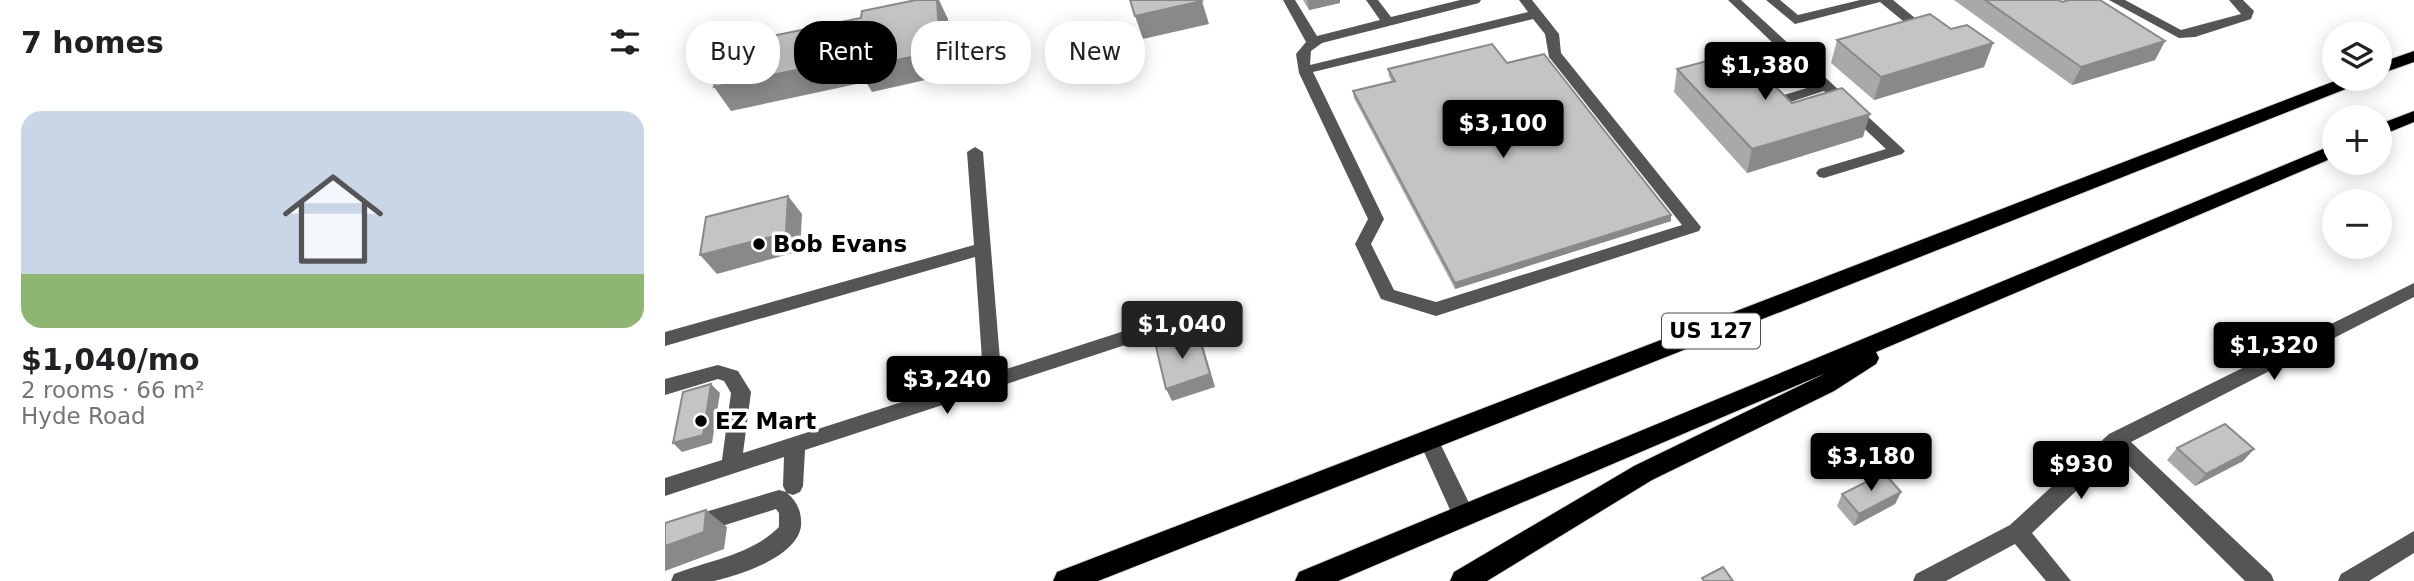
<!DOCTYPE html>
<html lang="en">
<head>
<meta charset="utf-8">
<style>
  body { margin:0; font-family:"DejaVu Sans",sans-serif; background:#f2f2f2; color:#202124; height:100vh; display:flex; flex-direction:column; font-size:26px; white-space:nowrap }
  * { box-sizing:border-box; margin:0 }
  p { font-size:23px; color:#757577 }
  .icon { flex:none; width:38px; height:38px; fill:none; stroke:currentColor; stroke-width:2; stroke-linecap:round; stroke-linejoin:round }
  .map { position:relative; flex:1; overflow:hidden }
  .drawer { display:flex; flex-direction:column; background:#fff; width:665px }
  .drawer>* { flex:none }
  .banner { position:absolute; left:21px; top:21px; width:665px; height:63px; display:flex; gap:14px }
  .tools { position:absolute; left:1657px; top:21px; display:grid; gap:14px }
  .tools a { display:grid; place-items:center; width:70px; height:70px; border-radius:50%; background:#fff; box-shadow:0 4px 18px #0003; font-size:35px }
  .price { position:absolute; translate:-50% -60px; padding:0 16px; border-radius:7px; background:#000; color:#fff; font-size:23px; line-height:46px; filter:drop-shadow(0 2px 4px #0008) }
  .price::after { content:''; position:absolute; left:50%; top:42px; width:21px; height:16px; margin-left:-10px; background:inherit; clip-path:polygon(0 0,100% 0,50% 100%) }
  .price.on { background:#222; color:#fff }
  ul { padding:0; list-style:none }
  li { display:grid; align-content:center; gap:14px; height:371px; padding:0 21px }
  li+li { border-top:2px solid #e0e0e0 }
  li span { display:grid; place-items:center; height:217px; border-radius:21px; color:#555 }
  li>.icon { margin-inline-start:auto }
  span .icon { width:126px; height:126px; fill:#fffc; stroke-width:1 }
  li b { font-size:30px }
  h2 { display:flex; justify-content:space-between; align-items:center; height:84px; padding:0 21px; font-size:30px }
  .pill { padding:0 24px; border-radius:28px; background:#fff; box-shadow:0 4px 18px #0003; font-size:24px; line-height:63px }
  .pill.on { background:#000; color:#fff }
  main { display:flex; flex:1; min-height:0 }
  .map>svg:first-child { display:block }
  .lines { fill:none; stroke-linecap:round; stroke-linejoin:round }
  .highway-casing { stroke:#dbdbdb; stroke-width:2 }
  .minor { fill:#555; fill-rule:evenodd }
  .highway { fill:#000; fill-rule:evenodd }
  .wall { fill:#a9a9a9 }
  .shaded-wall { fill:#898989 }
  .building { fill:#c4c4c4; stroke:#898989; stroke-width:2 }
  .poi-dot { fill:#000; stroke:#fff; stroke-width:2.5 }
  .labels { text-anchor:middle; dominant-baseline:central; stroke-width:7; stroke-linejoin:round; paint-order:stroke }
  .shield { fill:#fff; stroke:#4c4c4c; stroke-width:2 }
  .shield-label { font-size:21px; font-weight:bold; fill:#000 }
  .poi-label { font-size:23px; font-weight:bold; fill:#000; stroke:#fff; text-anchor:start }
</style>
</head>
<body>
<main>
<section class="drawer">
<h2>7 homes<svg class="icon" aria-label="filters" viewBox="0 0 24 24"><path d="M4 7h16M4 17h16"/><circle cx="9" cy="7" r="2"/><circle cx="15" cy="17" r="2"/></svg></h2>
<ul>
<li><span style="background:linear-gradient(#c9d6e8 75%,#8fb573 0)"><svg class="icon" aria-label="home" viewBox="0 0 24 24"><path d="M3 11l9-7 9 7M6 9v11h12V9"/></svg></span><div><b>$1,040/mo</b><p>2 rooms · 66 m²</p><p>Hyde Road</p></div></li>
</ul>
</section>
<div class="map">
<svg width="1749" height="581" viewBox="0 0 1749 581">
  <rect width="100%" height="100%" fill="#fff"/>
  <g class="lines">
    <defs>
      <g id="highway">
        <path d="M 1749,51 L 1749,62 L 1715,74 L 1715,63 Z"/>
        <path d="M 1675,79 L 1698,79 L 1696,83 L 433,581 L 388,581 L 392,572 Z"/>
        <path d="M 1749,111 L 1749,122 L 1715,136 L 1715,124 Z"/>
        <path d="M 1670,144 L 1670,157 L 1211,352 L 1214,358 L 1211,364 L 1169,391 L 987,480 L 822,581 L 785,581 L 789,572 L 969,466 L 1161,373 L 673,581 L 630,581 L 634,572 Z"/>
      </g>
    </defs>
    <use href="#highway" class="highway-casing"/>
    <g class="minor">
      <path d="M 618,0 L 630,0 L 652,36 L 715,20 L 701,0 L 713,0 L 726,17 L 795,0 L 816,0 L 814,3 L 657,43 L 646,51 L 645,65 L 863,12 L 854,0 L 867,0 L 894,34 L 896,53 L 1036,227 L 1034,231 L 771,316 L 716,299 L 690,244 L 703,219 L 634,73 L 631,54 L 641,42 ZM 868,19 L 880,34 L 884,57 L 1017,225 L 771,302 L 729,290 L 706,244 L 719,219 L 648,72 Z"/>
      <path d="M 1063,0 L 1076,0 L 1237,148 L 1240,151 L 1237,154 L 1159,178 L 1154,177 L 1151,173 L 1154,169 L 1221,149 L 1159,91 L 1116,105 L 1106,105 L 1104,102 L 1106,99 L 1152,85 L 1118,53 L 1065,69 L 1055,69 L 1055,63 L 1111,46 Z"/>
      <path d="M 1101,0 L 1115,0 L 1133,15 L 1195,0 L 1228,0 L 1261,27 L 1259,30 L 1249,30 L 1215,2 L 1130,24 Z"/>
      <path d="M 1444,0 L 1460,0 L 1516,30 L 1576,14 L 1564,0 L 1578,0 L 1589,11 L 1586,19 L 1530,37 L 1514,38 Z"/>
      <path d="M 310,147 L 318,152 L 335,360 L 329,373 L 552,301 L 558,303 L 561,308 L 558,313 L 140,450 L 138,486 L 135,492 L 128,495 L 122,493 C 132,501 137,512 136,526 C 132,557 75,575 49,581 C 36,581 20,581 6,581 L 9,574 C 45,560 86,555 114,527 L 114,513 L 111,509 L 0,544 L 0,524 L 114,490 L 121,492 L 118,486 L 119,457 L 0,496 L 0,478 L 57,460 L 66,393 L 59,381 L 53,379 L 0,395 L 0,379 L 53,365 L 73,371 L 86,392 L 78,453 L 299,382 L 317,360 L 310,257 L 0,346 L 0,332 L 309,245 L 302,152 Z"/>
      <path d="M 1749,283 L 1749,297 L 1466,442 L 1606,574 L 1609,581 L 1580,581 L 1451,453 L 1367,533 L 1406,581 L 1381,581 L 1350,544 L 1281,581 L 1248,581 L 1251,574 L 1345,525 L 1444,434 Z"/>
      <path d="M 764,433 L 771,435 L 807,509 L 810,516 L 807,523 L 799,525 L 791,523 L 754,441 L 757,435 Z"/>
      <path d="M 1749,531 L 1749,553 L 1704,581 L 1673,581 L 1676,574 Z"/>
    </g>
    <use href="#highway" class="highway"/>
  </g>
  <g class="wall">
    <path d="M 638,0 L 675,0 L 675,3 L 644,10 Z"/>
    <path d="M 1289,0 L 1394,0 L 1500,41 L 1490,60 L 1407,85 Z"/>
    <path d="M 1172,40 L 1328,43 L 1319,67 L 1209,100 L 1166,63 Z"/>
    <path d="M 842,63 L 1006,215 L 1006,221 L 790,289 L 689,98 L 688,91 L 727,82 L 724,76 L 723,69 Z"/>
    <path d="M 1012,69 L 1127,103 L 1198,137 L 1082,173 L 1009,92 Z"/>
    <path d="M 1512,448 L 1589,449 L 1578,461 L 1530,486 L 1502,460 Z"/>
    <path d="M 1236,492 L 1230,504 L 1189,526 L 1172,506 L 1177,494 Z"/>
  </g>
  <g class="shaded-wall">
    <path d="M 272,0 L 274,0 L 283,19 L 287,74 L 207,92 L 201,82 L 66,111 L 49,87 Z"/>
    <path d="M 642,0 L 675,0 L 675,3 L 644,10 Z"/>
    <path d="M 537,1 L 544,24 L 478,39 L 470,16 Z"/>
    <path d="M 1500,41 L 1490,60 L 1407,85 L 1416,67 Z"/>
    <path d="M 1328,43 L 1319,67 L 1209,100 L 1216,77 Z"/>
    <path d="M 1205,114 L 1198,137 L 1082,173 L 1087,149 Z"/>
    <path d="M 123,196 L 137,214 L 135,251 L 52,274 L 35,255 Z"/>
    <path d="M 1006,215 L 1006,221 L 790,289 L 790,283 Z"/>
    <path d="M 533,334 L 538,346 L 550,387 L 507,401 L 501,389 Z"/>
    <path d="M 46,384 L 55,393 L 47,443 L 17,452 L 8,443 Z"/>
    <path d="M 1589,449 L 1578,461 L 1530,486 L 1541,474 Z"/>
    <path d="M 1236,492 L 1230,504 L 1189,526 L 1194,514 Z"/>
    <path d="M 41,510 L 62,527 L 59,549 L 0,571 L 0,545 Z"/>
  </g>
  <g class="building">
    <path d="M 251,0 L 272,0 L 275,51 L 193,68 L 194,57 L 49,87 L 58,46 L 176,22 L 196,18 L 197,11 Z"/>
    <path d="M 465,0 L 536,0 L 537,1 L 470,16 Z"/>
    <path d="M 1320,0 L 1394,0 L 1397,2 L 1404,0 L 1435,0 L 1500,41 L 1416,67 Z"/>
    <path d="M 1265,14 L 1286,29 L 1302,25 L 1328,43 L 1216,77 L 1172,40 Z"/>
    <path d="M 827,44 L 842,63 L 879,54 L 1006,215 L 790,283 L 688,91 L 730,81 L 723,69 Z"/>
    <path d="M 1075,52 L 1127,103 L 1177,88 L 1205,114 L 1087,149 L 1012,69 Z"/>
    <path d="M 123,196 L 121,233 L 35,255 L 41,217 Z"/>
    <path d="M 533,334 L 545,374 L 501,389 L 491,347 Z"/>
    <path d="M 46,384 L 38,435 L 8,443 L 18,392 Z"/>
    <path d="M 1560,424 L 1589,449 L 1541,474 L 1512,448 Z"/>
    <path d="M 1219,473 L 1236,492 L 1194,514 L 1177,494 Z"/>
    <path d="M 41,510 L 39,532 L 0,546 L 0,523 Z"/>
    <path d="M 1058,567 L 1068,581 L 1039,581 L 1037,578 Z"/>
  </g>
  <g class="poi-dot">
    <circle cx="94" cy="244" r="7"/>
    <circle cx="36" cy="421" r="7"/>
  </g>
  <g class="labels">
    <rect class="shield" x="997" y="313.5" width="98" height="35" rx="5"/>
    <g class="shield-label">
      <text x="1046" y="331">US 127</text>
    </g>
    <g class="poi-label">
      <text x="108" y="244">Bob Evans</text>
      <text x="50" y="421">EZ Mart</text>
    </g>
  </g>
</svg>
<div class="tools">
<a><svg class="icon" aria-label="layers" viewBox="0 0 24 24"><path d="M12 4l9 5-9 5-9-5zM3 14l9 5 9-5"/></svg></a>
<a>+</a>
<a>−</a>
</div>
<b class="price" style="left:1100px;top:102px">$1,380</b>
<b class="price" style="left:838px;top:160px">$3,100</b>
<b class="price on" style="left:517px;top:361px">$1,040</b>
<b class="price" style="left:1609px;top:382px">$1,320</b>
<b class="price" style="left:282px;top:416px">$3,240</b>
<b class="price" style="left:1206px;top:493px">$3,180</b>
<b class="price" style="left:1416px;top:501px">$930</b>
<div class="banner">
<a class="pill">Buy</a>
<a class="pill on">Rent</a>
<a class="pill">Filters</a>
<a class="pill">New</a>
</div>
</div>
</main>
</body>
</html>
